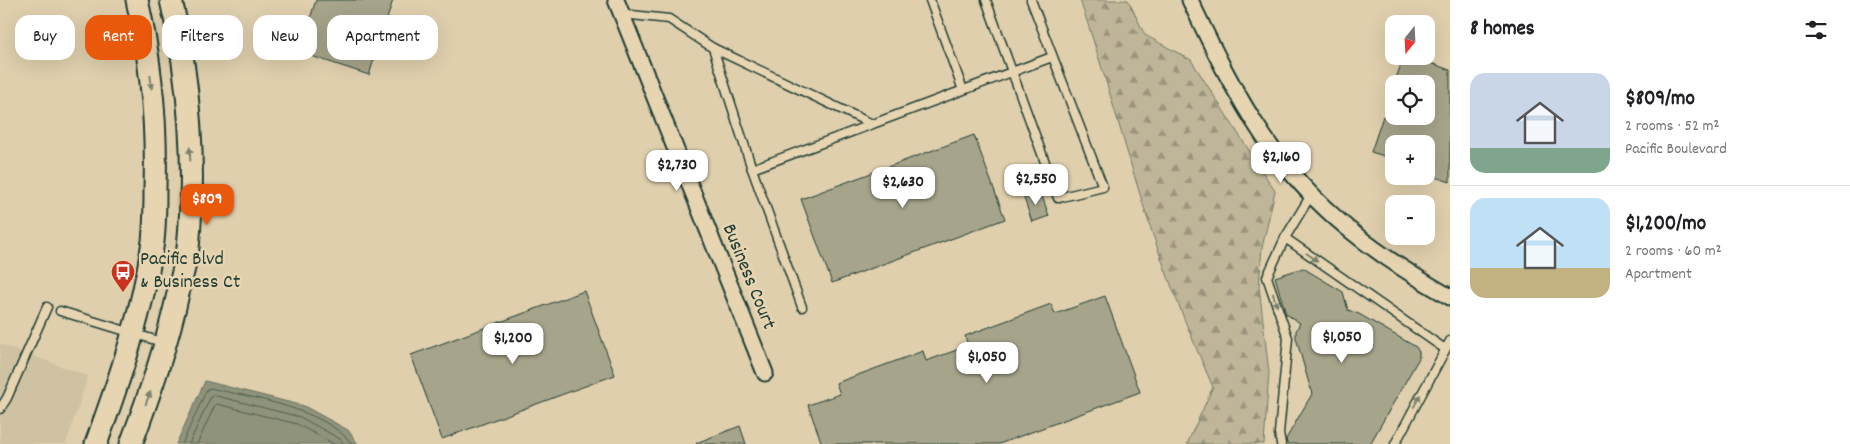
<!DOCTYPE html>
<html lang="en">
<head>
<meta charset="utf-8">
<style>
  body { margin:0; font-family:Dekko,sans-serif; background:#f2f2f2; color:#202124; height:100vh; display:flex; flex-direction:column; font-size:19px; white-space:nowrap }
  * { box-sizing:border-box; margin:0 }
  p { font-size:16px; color:#757577 }
  .icon { flex:none; width:28px; height:28px; fill:none; stroke:currentColor; stroke-width:2; stroke-linecap:round; stroke-linejoin:round }
  .map { position:relative; flex:1; overflow:hidden }
  .panel { display:flex; flex-direction:column; background:#fff; width:400px }
  .panel>* { flex:none }
  .banner { position:absolute; left:15px; top:15px; width:475px; height:45px; display:flex; gap:10px }
  .needle { width:32px; rotate:198deg }
  .fabs { position:absolute; left:1385px; top:15px; display:grid; gap:10px }
  .fabs a { display:grid; place-items:center; width:50px; height:50px; border-radius:10px; background:#fff; box-shadow:0 5px 20px #0002; font-size:25px }
  .price { position:absolute; translate:-50% -42px; padding:0 11px; border-radius:10px; background:#fff; color:#222; font-size:16px; line-height:32px; filter:drop-shadow(0 1px 2px #0008) }
  .price::after { content:''; position:absolute; left:50%; top:30px; width:15px; height:11px; margin-left:-8px; background:inherit; clip-path:polygon(0 0,100% 0,50% 100%) }
  .price.active { background:#ea580c; color:#fff }
  ul { padding:0; list-style:none }
  li { display:flex; align-items:center; gap:15px; height:125px; padding:0 20px }
  li+li { border-top:1px solid #e0e0e0 }
  li span { display:grid; place-items:center; flex:none; width:140px; height:100px; border-radius:15px; color:#555 }
  li>.icon { margin-inline-start:auto }
  span .icon { width:60px; height:60px; fill:#fffc; stroke-width:1 }
  li b { font-size:21px }
  h2 { display:flex; justify-content:space-between; align-items:center; height:60px; padding:0 20px; font-size:21px }
  .chip { padding:0 18px; border-radius:15px; background:#fff; box-shadow:0 5px 20px #0002; font-size:18px; line-height:45px }
  .chip.active { background:#ea580c; color:#fff }
  main { display:flex; flex:1; min-height:0 }
  .map>svg:first-child { display:block }
  .built { fill:#cec2a2 }
  .forest { fill:url(#forest-firs); stroke:#6f7a66 }
  .water { fill:#90937b; stroke:#63715f }
  .lines { fill:none; stroke-linecap:round; stroke-linejoin:round }
  .shore { stroke:#4c5f50; stroke-width:1 }
  .building { fill:#a6a48a; stroke:#1f3d34 }
  .service-casing { stroke:#1f3d34; stroke-width:11 }
  .minor-casing { stroke:#1f3d34; stroke-width:19 }
  .secondary-casing { stroke:#1f3d34; stroke-width:25 }
  .service { stroke:#e7d5b2; stroke-width:8 }
  .minor { stroke:#e7d5b2; stroke-width:15 }
  .secondary { stroke:#e7d5b2; stroke-width:21 }
  .oneway { fill:#79816d }
  .labels { text-anchor:middle; dominant-baseline:central; stroke-width:5; stroke-linejoin:round; paint-order:stroke }
  .poi-label { font-size:20px; fill:#1f3d34; stroke:#e7d5b2; text-anchor:start }
  .street-label { font-size:20px; fill:#1f3d34; stroke:#e7d5b2 }
</style>
</head>
<body>
<main>
<div class="map">
<svg width="1450" height="444" viewBox="0 0 1450 444">
  <defs>
    <pattern id="forest-firs" width="22" height="20" patternUnits="userSpaceOnUse" patternTransform="scale(1.25)"><rect width="22" height="20" fill="#bfb699"/><path d="M5 1l3.5 6h-7zM16 11l3.5 6h-7z" fill="#9b957e"/></pattern>
  </defs>
  <rect width="100%" height="100%" fill="#dfcfad"/>
  <filter id="ink" filterUnits="userSpaceOnUse"><feTurbulence type="fractalNoise" baseFrequency=".02" numOctaves="2"/><feDisplacementMap in="SourceGraphic" scale="10" xChannelSelector="R" yChannelSelector="G"/><feConvolveMatrix kernelMatrix="1 2 1 2 8 2 1 2 1" color-interpolation-filters="sRGB"/></filter>
  <g filter="url(#ink)">
    <path class="built" d="M 0,344 L 88,376 L 66,444 L 0,444 Z"/>
    <path class="forest" d="M 1080,0 L 1128,0 L 1145,35 L 1191,60 L 1275,191 L 1262,248 L 1259,286 L 1269,373 L 1264,444 L 1187,444 L 1213,387 C 1188,330 1165,273 1146,214 C 1124,143 1104,71 1080,0 Z"/>
    <path class="water" d="M 205,381 L 304,406 L 348,430 L 358,444 L 176,444 Z"/>
    <g class="lines">
      <g class="shore">
        <path d="M 182,444 L 207,389 L 210,388 C 250,397 326,409 352,444"/>
        <path d="M 189,444 L 211,396 L 213,395 L 300,417 L 340,439 L 344,444"/>
        <path d="M 197,444 L 215,405 L 217,404 L 297,424 L 334,444"/>
      </g>
    </g>
    <g class="building">
      <path d="M 316,0 L 393,0 L 369,75 L 299,52 Z"/>
      <path d="M 1404,56 L 1411,56 L 1450,70 L 1450,182 L 1426,174 L 1426,144 L 1394,144 L 1394,159 L 1371,152 L 1383,116 L 1426,116 L 1426,84 L 1394,84 Z"/>
      <path d="M 974,135 L 1005,219 L 832,283 L 801,199 Z"/>
      <path d="M 1040,190 L 1049,216 L 1032,222 L 1023,195 Z"/>
      <path d="M 1303,268 L 1343,292 L 1348,310 L 1359,314 L 1416,347 L 1419,352 L 1419,358 L 1370,444 L 1287,444 L 1286,439 L 1312,394 L 1296,338 L 1296,331 L 1300,323 L 1286,314 L 1275,277 Z"/>
      <path d="M 584,291 L 615,375 L 442,439 L 411,355 Z"/>
      <path d="M 1105,296 L 1140,392 L 999,444 L 822,444 L 808,405 L 840,394 L 836,383 L 923,351 L 926,361 L 968,346 L 965,336 L 1051,304 L 1055,314 Z"/>
      <path d="M 740,426 L 746,444 L 697,444 L 696,443 Z"/>
    </g>
    <g class="lines">
      <defs>
        <g id="service">
          <path d="M 930,0 L 963,90"/>
          <path d="M 986,0 L 1058,198 L 1103,187 L 1031,0"/>
          <path d="M 622,14 L 669,19 L 713,48 L 872,124"/>
          <path d="M 713,48 L 752,169 L 802,307"/>
          <path d="M 752,169 L 1052,57"/>
          <path d="M 1311,195 L 1285,238 L 1445,349"/>
          <path d="M 60,311 L 165,343"/>
          <path d="M 0,409 L 7,398 L 47,307"/>
          <path d="M 1281,444 L 1279,433 L 1288,338 L 1267,277 L 1285,238"/>
          <path d="M 1395,444 L 1450,341"/>
        </g>
        <g id="minor">
          <path d="M 616,0 L 765,373"/>
          <path d="M 1190,0 C 1212,47 1235,94 1264,137 C 1313,209 1376,255 1450,297"/>
        </g>
        <g id="secondary">
          <path d="M 96,444 C 120,378 143,311 153,241 C 155,223 155,205 155,188 C 157,125 151,61 137,0"/>
          <path d="M 131,444 C 150,393 168,342 179,289 C 182,275 186,262 188,248 C 196,168 190,79 171,0"/>
        </g>
      </defs>
      <use href="#service" class="service-casing"/>
      <use href="#minor" class="minor-casing"/>
      <use href="#secondary" class="secondary-casing"/>
      <use href="#service" class="service"/>
      <use href="#minor" class="minor"/>
      <use href="#secondary" class="secondary"/>
    </g>
    <defs><path id="oneway-solid" d="M-6-.8H1V-3.2L6.5 0L1 3.2V.8H-6Z" transform="scale(1.25)"/></defs>
    <g class="oneway">
      <use href="#oneway-solid" transform="translate(151 82) rotate(85)"/>
      <use href="#oneway-solid" transform="translate(190 154) rotate(-92)"/>
      <use href="#oneway-solid" transform="translate(1312 257) rotate(35)"/>
      <use href="#oneway-solid" transform="translate(1275 300) rotate(72)"/>
      <use href="#oneway-solid" transform="translate(148 398) rotate(-69)"/>
      <use href="#oneway-solid" transform="translate(1417 401) rotate(-62)"/>
    </g>
  </g>
  <defs>
    <symbol id="bus-pin" viewBox="-11 -11 22 30"><path d="M0 17L-7.5 6A9.5 9.5 0 1 1 7.5 6Z" fill="#c8321e" stroke="#e7d5b2"/><path d="M-5-6H5V4H4V6H2V4H-2V6H-4V4H-5ZM-3.5-4V0h7V-4ZM-3.5 1.2v1.5H-2V1.2ZM2 1.2v1.5H3.5V1.2Z" fill="#fff"/></symbol>
  </defs>
  <g fill-rule="evenodd">
    <use href="#bus-pin" x="109" y="258" width="28" height="38"/>
  </g>
  <g class="labels">
    <g class="poi-label">
      <text x="140" y="260">Pacific Blvd<tspan x="140" dy="23">&amp; Business Ct</tspan></text>
    </g>
    <g class="street-label">
      <text transform="translate(748 277) rotate(68)">Business Court</text>
    </g>
  </g>
</svg>
<div class="fabs">
<a><svg class="needle" viewBox="-14 -14 28 28"><path d="M0-13l5 13h-10z" fill="#e53935"/><path d="M0 13l5-13h-10z" fill="#757577"/></svg></a>
<a><svg class="icon" aria-label="locate" viewBox="0 0 24 24"><circle cx="12" cy="12" r="6"/><path d="M12 2v4M12 18v4M2 12h4M18 12h4"/></svg></a>
<a>+</a>
<a>−</a>
</div>
<b class="price" style="left:1281px;top:184px">$2,160</b>
<b class="price" style="left:677px;top:192px">$2,730</b>
<b class="price" style="left:1036px;top:206px">$2,550</b>
<b class="price" style="left:903px;top:209px">$2,630</b>
<b class="price active" style="left:207px;top:226px">$809</b>
<b class="price" style="left:1342px;top:364px">$1,050</b>
<b class="price" style="left:513px;top:365px">$1,200</b>
<b class="price" style="left:987px;top:384px">$1,050</b>
<div class="banner">
<a class="chip">Buy</a>
<a class="chip active">Rent</a>
<a class="chip">Filters</a>
<a class="chip">New</a>
<a class="chip">Apartment</a>
</div>
</div>
<section class="panel">
<h2>8 homes<svg class="icon" aria-label="filters" viewBox="0 0 24 24"><path d="M4 7h16M4 17h16"/><circle cx="9" cy="7" r="2"/><circle cx="15" cy="17" r="2"/></svg></h2>
<ul>
<li><span style="background:linear-gradient(#c9d6e8 75%,#7fa58c 0)"><svg class="icon" aria-label="home" viewBox="0 0 24 24"><path d="M3 11l9-7 9 7M6 9v11h12V9"/></svg></span><div><b>$809/mo</b><p>2 rooms · 52 m²</p><p>Pacific Boulevard</p></div></li>
<li><span style="background:linear-gradient(#bfe0f5 70%,#c2b280 0)"><svg class="icon" aria-label="home" viewBox="0 0 24 24"><path d="M3 11l9-7 9 7M6 9v11h12V9"/></svg></span><div><b>$1,200/mo</b><p>2 rooms · 60 m²</p><p>Apartment</p></div></li>
</ul>
</section>
</main>
</body>
</html>
